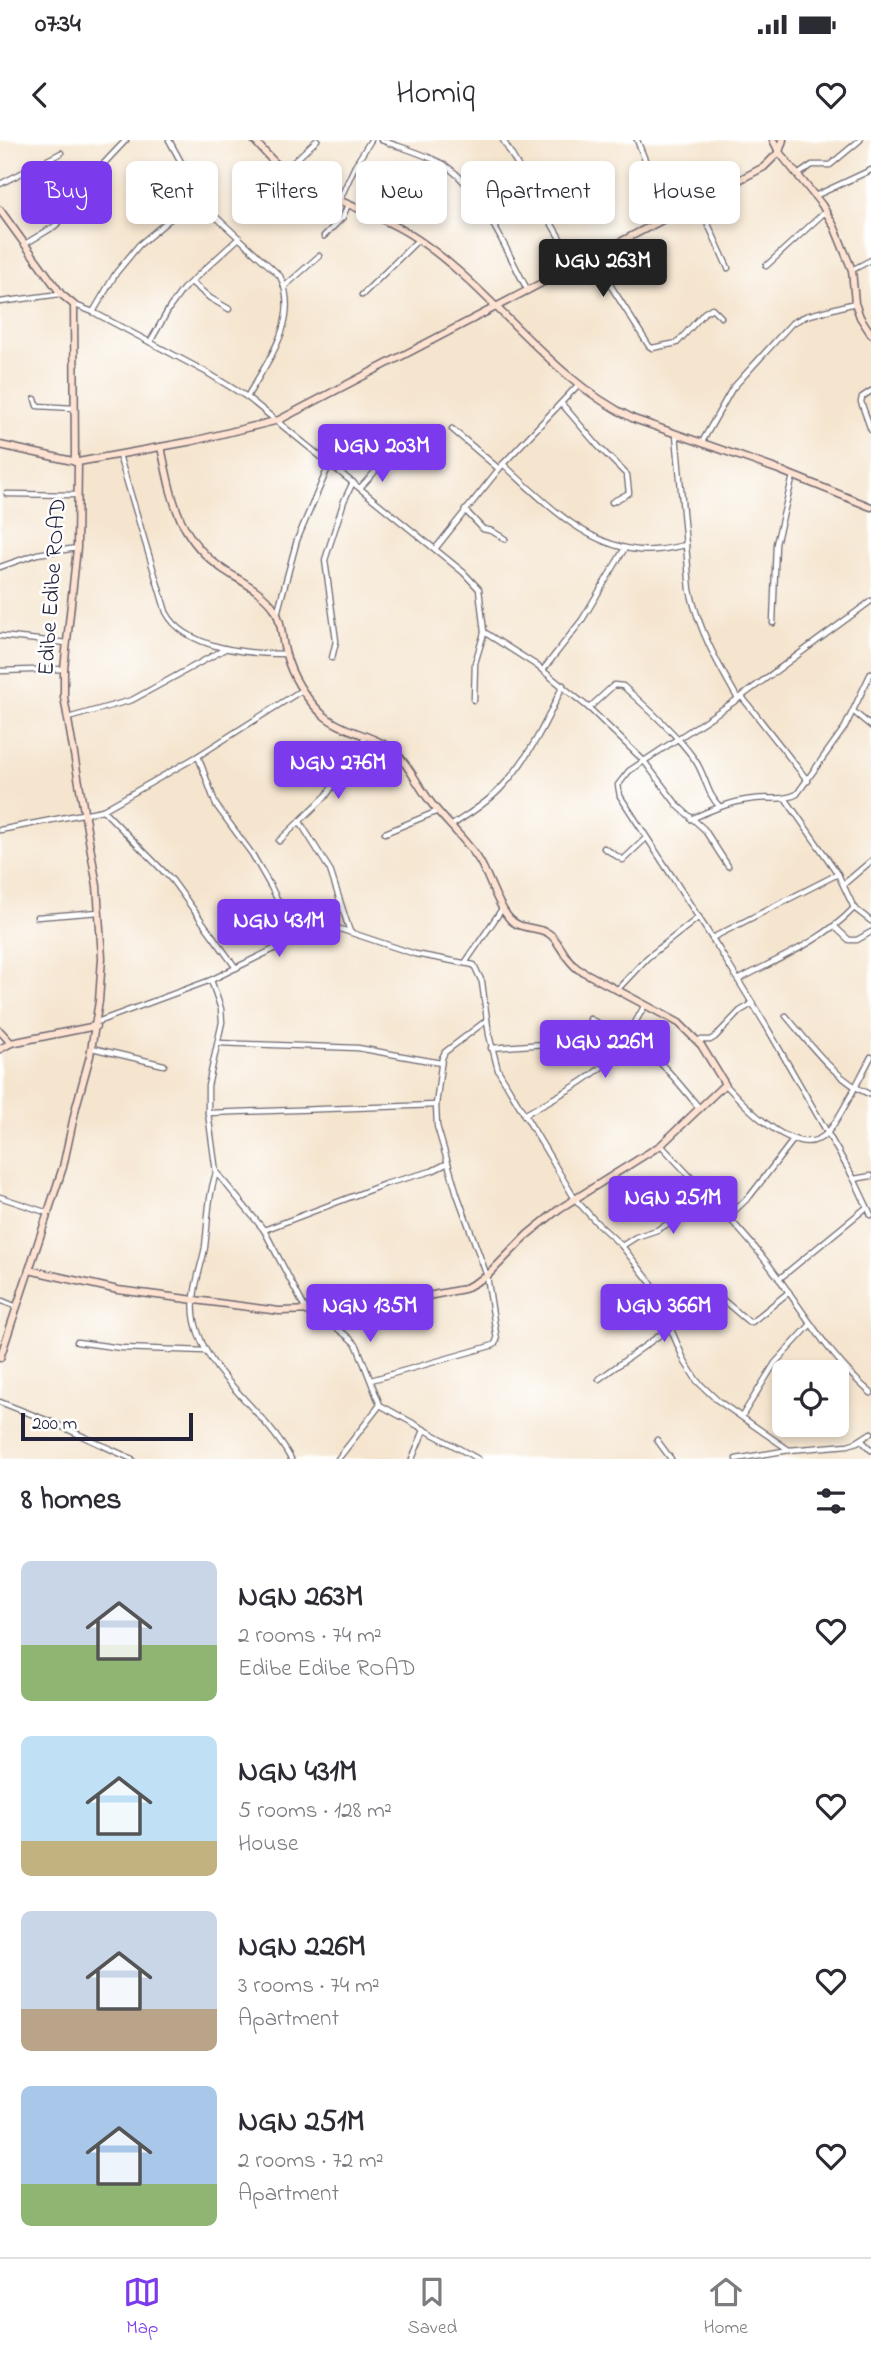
<!DOCTYPE html>
<html lang="en">
<head>
<meta charset="utf-8">
<style>
  body { margin:0; font-family:"Indie Flower",sans-serif; background:#f7f7f7; color:#2b2b33; height:100vh; display:flex; flex-direction:column; font-size:26px; white-space:nowrap }
  * { box-sizing:border-box; margin:0 }
  p { font-size:23px; color:#7c7c81 }
  .icon { flex:none; width:38px; height:38px; fill:none; stroke:currentColor; stroke-width:2; stroke-linecap:round; stroke-linejoin:round }
  .map { position:relative; height:1319px; overflow:hidden }
  .drawer { display:flex; flex-direction:column; background:#fff; flex:1 }
  .drawer>* { flex:none }
  .hud { position:absolute; left:21px; top:21px; width:830px; height:63px; display:flex; gap:14px }
  .tools { position:absolute; left:772px; top:1220px; display:grid; gap:14px }
  .tools a { display:grid; place-items:center; width:77px; height:77px; border-radius:10px; background:#fff; box-shadow:0 4px 10px #0003; font-size:35px }
  .scale { position:absolute; left:21px; bottom:18px; width:172px; box-sizing:border-box; padding-left:7px; border:4px solid #22223b; border-top:0; font-size:19px; line-height:24px; white-space:nowrap; color:#22223b; -webkit-text-stroke:5px #fff; paint-order:stroke }
  .price { position:absolute; translate:-50% -60px; padding:0 16px; border-radius:7px; background:#7c3aed; color:#fff; font-size:23px; line-height:46px; filter:drop-shadow(0 2px 4px #0008) }
  .price::after { content:''; position:absolute; left:50%; top:42px; width:21px; height:16px; margin-left:-10px; background:inherit; clip-path:polygon(0 0,100% 0,50% 100%) }
  .price.current { background:#222; color:#fff }
  ul { padding:0; list-style:none }
  li { display:flex; align-items:center; gap:21px; height:175px; padding:0 21px }
  li span { display:grid; place-items:center; flex:none; width:196px; height:140px; border-radius:10px; color:#555 }
  li>.icon { margin-inline-start:auto }
  span .icon { width:84px; height:84px; fill:#fffc; stroke-width:1 }
  li b { font-size:30px }
  h2 { display:flex; justify-content:space-between; align-items:center; height:84px; padding:0 21px; font-size:30px }
  .tag { padding:0 24px; border-radius:10px; background:#fff; box-shadow:0 4px 10px #0003; font-size:24px; line-height:63px }
  .tag.current { background:#7c3aed; color:#fff }
  .status { display:flex; justify-content:space-between; align-items:center; height:49px; padding:0 35px; background:#fff; direction:ltr }
  .status svg { height:19px; fill:currentColor }
  header { display:flex; justify-content:space-between; align-items:center; height:91px; padding:0 21px; background:#fff; font-size:32px; font-weight:600 }
  .tabs { display:flex; justify-content:space-around; align-items:center; height:98px; border-top:2px solid #e1e1e2; background:#fff; font-size:19px; color:#7c7c81 }
  .tabs a { display:grid; justify-items:center; gap:4px }
  .tabs .current { color:#7c3aed }
  .map>svg:first-child { display:block }
  .lines { fill:none; stroke-linecap:round; stroke-linejoin:round }
  .street-casing { stroke:#6c666f; stroke-width:7 }
  .secondary-casing { stroke:#6c666f; stroke-width:9 }
  .street { stroke:#fff; stroke-width:4.5 }
  .secondary { stroke:#fee3d2; stroke-width:6 }
  .labels { text-anchor:middle; dominant-baseline:central; stroke-width:5; stroke-linejoin:round; paint-order:stroke }
  .street-label { font-size:23px; fill:#22223b; stroke:#fff }
</style>
</head>
<body>
<div class="status"><b>07:34</b><svg viewBox="0 0 49 12"><path d="M0 12V9h3v3zM5 12V6h3v6zM10 12V3h3v9zM15 12V0h3v12zM26 1h20v11H26zM47 4h2v5h-2z"/></svg></div>
<header><svg class="icon" aria-label="back" viewBox="0 0 24 24"><path d="M15 5l-7 7 7 7"/></svg>Homiq<svg class="icon" aria-label="heart" viewBox="0 0 24 24"><path d="M12 20l-8-8c-3-5 5-10 8-4 3-6 11-1 8 4z"/></svg></header>
<div class="map">
<svg width="871" height="1319" viewBox="0 0 871 1319">
  <rect width="100%" height="100%" fill="#fff"/>
  <filter id="ink" filterUnits="userSpaceOnUse"><feTurbulence type="fractalNoise" baseFrequency=".0143" numOctaves="2"/><feDisplacementMap in="SourceGraphic" scale="14" xChannelSelector="R" yChannelSelector="G"/><feConvolveMatrix kernelMatrix="1 2 1 2 8 2 1 2 1" color-interpolation-filters="sRGB"/></filter>
  <filter id="wash" filterUnits="userSpaceOnUse"><feTurbulence type="fractalNoise" baseFrequency=".00686" numOctaves="4" result="noise"/><feDisplacementMap in="SourceGraphic" scale="28" xChannelSelector="R" yChannelSelector="G"/><feGaussianBlur stdDeviation="1.57" result="paint"/><feColorMatrix in="noise" values="0 0 0 0 0 0 0 0 0 0 0 0 0 0 0 0 0 1.4 0 .05"/><feComposite in="paint" operator="in"/></filter>
  <g filter="url(#wash)">
    <rect width="100%" height="100%" fill="#f5e5cf"/>
  </g>
  <g filter="url(#ink)">
    <g class="lines">
      <defs>
        <g id="street">
          <path d="M 169,0 L 199,55 L 214,75 L 280,136 C 301,179 268,220 247,257"/>
          <path d="M 381,0 C 402,8 427,14 446,26 C 481,49 508,114 528,151"/>
          <path d="M 503,0 L 576,126"/>
          <path d="M 637,0 L 668,77"/>
          <path d="M 285,30 L 317,0"/>
          <path d="M 799,34 L 812,25 L 830,25 L 860,0"/>
          <path d="M 0,44 L 61,13"/>
          <path d="M 815,56 L 871,30"/>
          <path d="M 340,59 L 356,24 L 371,0"/>
          <path d="M 698,62 L 728,128"/>
          <path d="M 324,96 L 343,77 L 348,64"/>
          <path d="M 25,104 L 55,86 L 65,76 L 92,36 L 126,0"/>
          <path d="M 593,118 L 649,206 L 652,208 L 677,203 L 704,173 L 712,168 L 721,177"/>
          <path d="M 766,126 L 826,71"/>
          <path d="M 852,130 L 871,120"/>
          <path d="M 191,142 L 210,158 L 229,169"/>
          <path d="M 285,146 L 319,116"/>
          <path d="M 362,155 L 418,100"/>
          <path d="M 0,162 L 60,154"/>
          <path d="M 75,165 L 93,172 L 206,232 L 247,257 L 463,432 L 479,449 L 484,492 L 536,525 L 589,568 L 644,621 L 678,666 L 704,689 L 728,726"/>
          <path d="M 93,172 L 116,133 L 139,105 L 199,55"/>
          <path d="M 150,202 L 170,167 L 183,149 L 239,98"/>
          <path d="M 871,251 L 862,257 L 861,262 L 871,290"/>
          <path d="M 35,259 L 37,266 L 74,268"/>
          <path d="M 562,264 L 598,306 L 627,335 L 629,353 L 612,362"/>
          <path d="M 452,289 L 499,329"/>
          <path d="M 676,294 L 690,450 C 699,491 718,524 738,559"/>
          <path d="M 702,302 L 732,249 L 792,183 L 806,176 L 855,163"/>
          <path d="M 119,315 L 166,472 C 185,509 249,514 286,514"/>
          <path d="M 503,324 C 541,359 583,404 638,410 C 654,412 670,408 686,405"/>
          <path d="M 360,348 L 384,322"/>
          <path d="M 7,354 L 77,355"/>
          <path d="M 465,370 L 483,389 L 492,391 L 505,399"/>
          <path d="M 435,409 L 503,324 L 578,245"/>
          <path d="M 0,427 L 37,414 L 77,408"/>
          <path d="M 871,461 L 738,559 L 629,631 L 618,645 L 620,656 L 719,809 L 765,884 L 854,1039 L 871,1075"/>
          <path d="M 277,474 L 297,400 L 330,323"/>
          <path d="M 773,483 L 776,404 L 793,336"/>
          <path d="M 0,496 L 67,503"/>
          <path d="M 332,518 L 336,501 L 325,420 L 344,361 L 353,342"/>
          <path d="M 543,530 L 582,480 L 625,408"/>
          <path d="M 0,531 L 64,529"/>
          <path d="M 742,557 L 808,641"/>
          <path d="M 474,560 L 475,523 L 484,493"/>
          <path d="M 589,568 L 614,545 L 623,546 C 648,569 675,592 695,620 C 706,636 706,653 720,667"/>
          <path d="M 854,572 L 871,586"/>
          <path d="M 68,578 L 132,560 L 225,509"/>
          <path d="M 198,616 L 216,665 L 252,714 L 271,747 L 296,797"/>
          <path d="M 785,658 L 838,734 L 854,768 L 871,781"/>
          <path d="M 103,670 L 172,740 L 236,828"/>
          <path d="M 691,679 C 711,670 732,661 754,659 C 768,657 785,661 797,654 L 845,587 L 871,533"/>
          <path d="M 300,682 L 330,730 L 350,792"/>
          <path d="M 451,686 C 468,674 486,664 500,649 C 528,620 547,581 563,545"/>
          <path d="M 0,690 L 103,670 L 198,616 L 302,550"/>
          <path d="M 385,693 L 438,671"/>
          <path d="M 279,701 L 326,656 L 366,596"/>
          <path d="M 604,708 L 623,720 L 646,698"/>
          <path d="M 844,744 L 871,721"/>
          <path d="M 37,777 L 99,772"/>
          <path d="M 834,786 L 849,800 L 857,800 L 871,792"/>
          <path d="M 712,798 L 838,734"/>
          <path d="M 465,823 L 502,769"/>
          <path d="M 211,840 L 221,869 L 222,882 L 208,946 L 208,973 L 216,1032 L 264,1090 L 307,1172"/>
          <path d="M 738,840 C 777,819 823,801 854,768"/>
          <path d="M 617,850 L 647,818 L 699,777"/>
          <path d="M 786,876 C 811,905 835,940 871,955"/>
          <path d="M 590,879 C 601,885 614,890 625,896 C 656,913 678,942 700,969"/>
          <path d="M 97,882 L 211,840 L 319,787 L 340,789 L 415,814 L 474,825 L 482,842 L 489,895 L 498,930 L 575,1059 L 597,1083 L 622,1106 L 651,1143 L 685,1222 L 697,1241 L 717,1260 L 789,1310"/>
          <path d="M 698,900 L 710,900 L 715,897 L 740,871 L 752,864"/>
          <path d="M 218,903 L 358,908 L 441,923"/>
          <path d="M 92,908 L 164,925"/>
          <path d="M 491,908 L 545,904"/>
          <path d="M 725,944 C 743,964 799,1025 828,992 C 842,976 860,937 871,917"/>
          <path d="M 208,973 L 436,965"/>
          <path d="M 524,975 C 554,957 589,942 612,917 C 626,902 635,882 645,865"/>
          <path d="M 661,1005 C 695,1043 733,1079 765,1120 C 800,1164 827,1216 871,1253"/>
          <path d="M 216,1033 C 208,1057 208,1081 205,1107 C 202,1124 195,1141 194,1159 C 191,1183 203,1209 217,1228 C 241,1259 272,1284 291,1319"/>
          <path d="M 854,1039 L 871,1036"/>
          <path d="M 0,1057 L 48,1073"/>
          <path d="M 728,1077 L 750,1056 L 794,999"/>
          <path d="M 264,1090 L 385,1044 L 432,1031 L 448,1023"/>
          <path d="M 622,1106 L 636,1097 L 657,1090 L 684,1075 L 707,1056"/>
          <path d="M 779,1139 L 867,1067"/>
          <path d="M 710,1149 L 749,1182 L 752,1182 L 789,1152"/>
          <path d="M 0,1160 L 17,1167"/>
          <path d="M 317,1171 C 329,1185 348,1194 357,1206 L 380,1265 L 478,1319"/>
          <path d="M 77,1202 L 121,1208 L 206,1211"/>
          <path d="M 599,1239 L 671,1187"/>
          <path d="M 371,1240 L 494,1205 L 497,1200 L 487,1136 L 457,1054 L 437,986 L 436,965 L 442,918 L 445,912 L 487,880"/>
          <path d="M 0,1262 L 54,1283 L 132,1319"/>
          <path d="M 742,1276 L 775,1223 L 811,1184"/>
          <path d="M 657,1300 L 671,1319"/>
          <path d="M 861,1300 L 871,1310"/>
          <path d="M 338,1319 L 380,1265"/>
          <path d="M 412,1319 L 424,1290"/>
          <path d="M 736,1319 L 789,1310 L 848,1305 L 857,1302 L 871,1293"/>
        </g>
        <g id="secondary">
          <path d="M 254,0 C 263,10 272,22 284,30 C 321,58 369,69 408,93 C 492,145 544,236 634,279 L 779,330 L 871,367"/>
          <path d="M 773,0 L 779,12 L 822,65 L 834,86 L 852,130 L 855,163 L 860,177 L 871,194"/>
          <path d="M 0,70 L 61,154 L 74,165 L 75,322"/>
          <path d="M 0,305 L 77,322"/>
          <path d="M 0,891 L 11,903"/>
          <path d="M 0,909 L 11,903 L 96,886"/>
          <path d="M 29,1130 L 118,1150 L 279,1171 L 360,1169 L 464,1149 L 487,1136 L 528,1094 L 559,1069 L 661,1005 L 725,944 L 701,905 L 679,883 L 578,829 C 563,818 559,799 548,793 C 535,786 519,790 509,778 C 494,760 490,736 477,717 C 464,698 446,682 432,664 C 420,649 412,631 399,616 C 379,594 343,594 321,573 C 305,557 292,536 286,515 C 281,500 283,482 274,468 C 262,451 241,441 224,430 C 177,398 172,358 161,307"/>
          <path d="M 0,1218 L 63,1027 L 76,967 L 90,916 L 99,861 L 102,818 L 97,746 L 64,557 L 64,529 L 77,408 L 78,322 L 193,301 L 279,280 L 764,27 L 779,12 L 783,0"/>
        </g>
      </defs>
      <use href="#street" class="street-casing"/>
      <use href="#secondary" class="secondary-casing"/>
      <use href="#street" class="street"/>
      <use href="#secondary" class="secondary"/>
    </g>
  </g>
  <g class="labels">
    <g class="street-label">
      <text transform="translate(53 447) rotate(-86)">Edibe Edibe ROAD</text>
    </g>
  </g>
</svg>
<div class="tools">
<a><svg class="icon" aria-label="locate" viewBox="0 0 24 24"><circle cx="12" cy="12" r="6"/><path d="M12 2v4M12 18v4M2 12h4M18 12h4"/></svg></a>
</div>
<div class="scale">200 m</div>
<b class="price current" style="left:603px;top:159px">NGN 263M</b>
<b class="price" style="left:382px;top:344px">NGN 203M</b>
<b class="price" style="left:338px;top:661px">NGN 276M</b>
<b class="price" style="left:279px;top:819px">NGN 431M</b>
<b class="price" style="left:605px;top:940px">NGN 226M</b>
<b class="price" style="left:673px;top:1096px">NGN 251M</b>
<b class="price" style="left:370px;top:1204px">NGN 135M</b>
<b class="price" style="left:664px;top:1204px">NGN 366M</b>
<div class="hud">
<a class="tag current">Buy</a>
<a class="tag">Rent</a>
<a class="tag">Filters</a>
<a class="tag">New</a>
<a class="tag">Apartment</a>
<a class="tag">House</a>
</div>
</div>
<section class="drawer">
<h2>8 homes<svg class="icon" aria-label="filters" viewBox="0 0 24 24"><path d="M4 7h16M4 17h16"/><circle cx="9" cy="7" r="2"/><circle cx="15" cy="17" r="2"/></svg></h2>
<ul>
<li><span style="background:linear-gradient(#c9d6e8 60%,#8fb573 0)"><svg class="icon" aria-label="home" viewBox="0 0 24 24"><path d="M3 11l9-7 9 7M6 9v11h12V9"/></svg></span><div><b>NGN 263M</b><p>2 rooms · 74 m²</p><p>Edibe Edibe ROAD</p></div><svg class="icon" aria-label="heart" viewBox="0 0 24 24"><path d="M12 20l-8-8c-3-5 5-10 8-4 3-6 11-1 8 4z"/></svg></li>
<li><span style="background:linear-gradient(#bfe0f5 75%,#c2b280 0)"><svg class="icon" aria-label="home" viewBox="0 0 24 24"><path d="M3 11l9-7 9 7M6 9v11h12V9"/></svg></span><div><b>NGN 431M</b><p>5 rooms · 128 m²</p><p>House</p></div><svg class="icon" aria-label="heart" viewBox="0 0 24 24"><path d="M12 20l-8-8c-3-5 5-10 8-4 3-6 11-1 8 4z"/></svg></li>
<li><span style="background:linear-gradient(#c9d6e8 70%,#b9a48a 0)"><svg class="icon" aria-label="home" viewBox="0 0 24 24"><path d="M3 11l9-7 9 7M6 9v11h12V9"/></svg></span><div><b>NGN 226M</b><p>3 rooms · 74 m²</p><p>Apartment</p></div><svg class="icon" aria-label="heart" viewBox="0 0 24 24"><path d="M12 20l-8-8c-3-5 5-10 8-4 3-6 11-1 8 4z"/></svg></li>
<li><span style="background:linear-gradient(#a9c7e8 70%,#8fb573 0)"><svg class="icon" aria-label="home" viewBox="0 0 24 24"><path d="M3 11l9-7 9 7M6 9v11h12V9"/></svg></span><div><b>NGN 251M</b><p>2 rooms · 72 m²</p><p>Apartment</p></div><svg class="icon" aria-label="heart" viewBox="0 0 24 24"><path d="M12 20l-8-8c-3-5 5-10 8-4 3-6 11-1 8 4z"/></svg></li>
</ul>
</section>
<nav class="tabs">
<a class="current"><svg class="icon" aria-label="map" viewBox="0 0 24 24"><path d="M3 6l6-2 6 2 6-2v14l-6 2-6-2-6 2zM9 4v14M15 6v14"/></svg>Map</a>
<a><svg class="icon" aria-label="saved" viewBox="0 0 24 24"><path d="M7 4h10v16l-5-4-5 4z"/></svg>Saved</a>
<a><svg class="icon" aria-label="home" viewBox="0 0 24 24"><path d="M3 11l9-7 9 7M6 9v11h12V9"/></svg>Home</a>
</nav>
</body>
</html>
